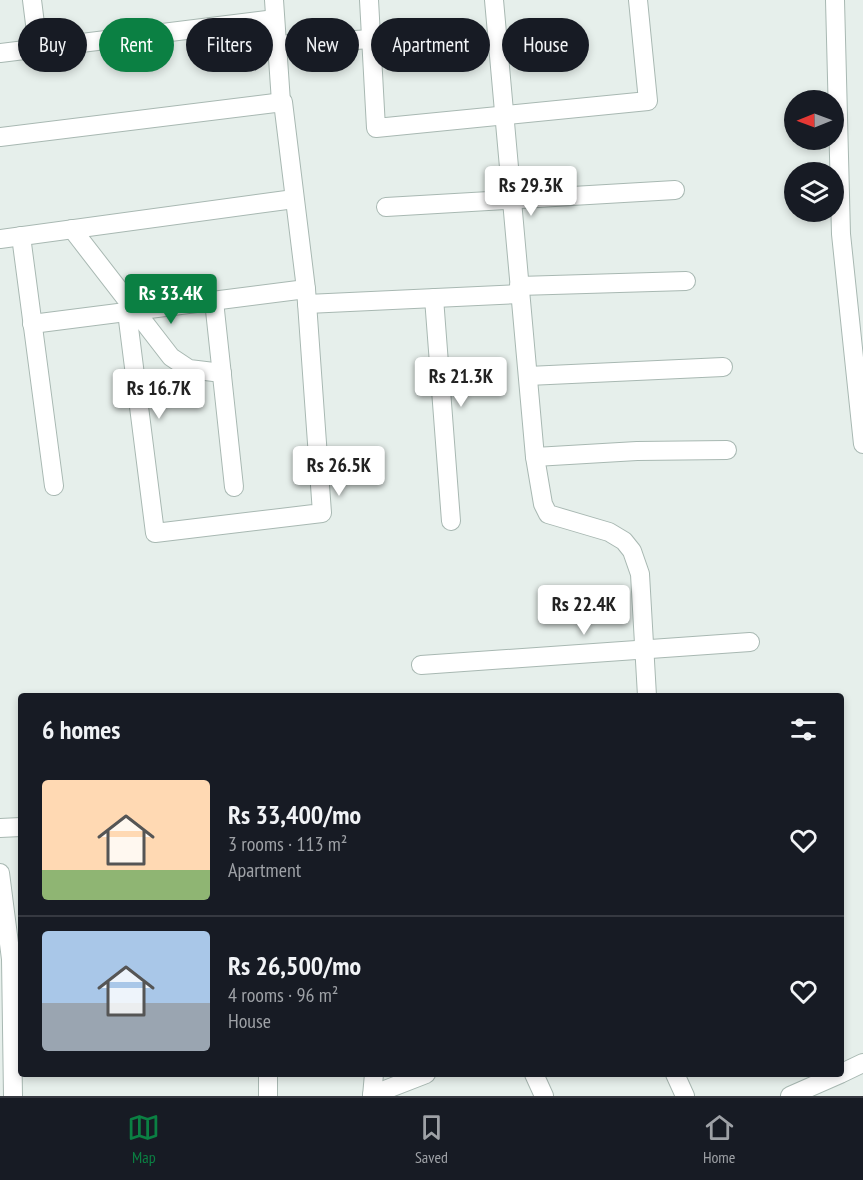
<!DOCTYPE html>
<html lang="en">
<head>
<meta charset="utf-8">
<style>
  body { margin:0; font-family:"PT Sans Narrow",sans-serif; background:#242831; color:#f1f3f6; height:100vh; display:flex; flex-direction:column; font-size:22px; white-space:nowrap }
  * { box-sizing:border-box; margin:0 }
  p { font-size:20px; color:#9ea1a6 }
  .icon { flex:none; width:33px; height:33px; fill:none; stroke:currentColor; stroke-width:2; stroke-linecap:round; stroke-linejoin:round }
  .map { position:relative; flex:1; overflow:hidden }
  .sheet { position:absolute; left:18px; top:693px; width:826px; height:384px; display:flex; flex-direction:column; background:#171b24; border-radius:6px; box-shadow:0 3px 9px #0003 }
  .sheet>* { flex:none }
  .guide { position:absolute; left:18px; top:18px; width:828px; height:54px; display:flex; gap:12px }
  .needle { width:39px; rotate:269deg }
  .tools { position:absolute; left:784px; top:90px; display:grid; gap:12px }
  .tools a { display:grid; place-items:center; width:60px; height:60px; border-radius:50%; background:#171b24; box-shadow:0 3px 9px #0003; font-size:30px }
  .price { position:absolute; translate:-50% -51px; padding:0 14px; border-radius:6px; background:#fff; color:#222; font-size:20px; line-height:39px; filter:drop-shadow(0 2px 3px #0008) }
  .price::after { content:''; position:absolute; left:50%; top:36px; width:18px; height:14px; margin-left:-9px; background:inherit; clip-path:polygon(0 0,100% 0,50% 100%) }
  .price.selected { background:#0b8043; color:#fff }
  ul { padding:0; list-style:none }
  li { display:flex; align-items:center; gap:18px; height:150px; padding:0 24px }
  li+li { border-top:2px solid #363941 }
  li span { display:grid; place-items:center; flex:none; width:168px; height:120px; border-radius:6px; color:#555 }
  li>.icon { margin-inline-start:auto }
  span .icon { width:72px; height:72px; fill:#fffc; stroke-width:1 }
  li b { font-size:26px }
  h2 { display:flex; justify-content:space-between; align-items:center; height:72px; padding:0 24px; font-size:26px }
  .tag { padding:0 21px; border-radius:27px; background:#171b24; box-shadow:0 3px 9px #0003; font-size:21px; line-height:54px }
  .tag.selected { background:#0b8043; color:#fff }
  .tab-bar { display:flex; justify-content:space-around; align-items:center; height:84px; border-top:2px solid #363941; background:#171b24; font-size:16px; color:#9ea1a6 }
  .tab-bar a { display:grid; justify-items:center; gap:3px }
  .tab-bar .selected { color:#0b8043 }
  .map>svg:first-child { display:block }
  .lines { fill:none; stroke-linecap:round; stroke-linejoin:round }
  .minor-casing { stroke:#a8b8b2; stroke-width:20 }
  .minor { stroke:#fff; stroke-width:18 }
</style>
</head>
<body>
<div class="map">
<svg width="863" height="1096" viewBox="0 0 863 1096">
  <rect width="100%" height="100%" fill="#e6efeb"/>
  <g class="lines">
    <defs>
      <g id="minor">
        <path d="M 32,0 L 38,48"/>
        <path d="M 274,0 L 281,102"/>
        <path d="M 369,0 L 376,128 L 648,101 L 638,0"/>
        <path d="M 494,0 L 535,457 L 637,451 L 727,450"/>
        <path d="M 835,0 L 841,234 L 863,444"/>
        <path d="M 277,45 L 371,39"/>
        <path d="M 0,53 L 275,19"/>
        <path d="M 0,137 L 283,102 L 306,289 L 322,513 L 155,533 L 127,312"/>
        <path d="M 386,207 L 675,190"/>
        <path d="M 72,229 L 171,357 L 189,369 L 222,373"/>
        <path d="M 21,236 L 54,486"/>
        <path d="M 0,239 L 294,199"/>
        <path d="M 519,286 L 686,281"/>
        <path d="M 434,298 L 451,521"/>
        <path d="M 214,301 L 234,487"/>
        <path d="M 307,304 L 520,294"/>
        <path d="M 32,324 L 306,289"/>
        <path d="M 528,376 L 723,367"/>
        <path d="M 535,457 L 543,504 L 548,514 L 609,532 L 624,541 L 632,551 L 640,574 L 647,696"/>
        <path d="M 421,665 L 750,642"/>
        <path d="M 0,828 L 21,827"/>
        <path d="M 0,873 L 11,959 L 13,1096"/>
        <path d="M 842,1073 L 863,1063"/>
        <path d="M 534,1074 L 544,1096"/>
        <path d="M 675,1074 L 685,1096"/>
        <path d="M 372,1095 L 426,1074"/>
        <path d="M 268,1096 L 268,1074"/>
        <path d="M 372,1096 L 374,1074"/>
        <path d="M 790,1096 L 840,1074"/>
      </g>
    </defs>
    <use href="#minor" class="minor-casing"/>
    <use href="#minor" class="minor"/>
  </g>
</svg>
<div class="tools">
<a><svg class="needle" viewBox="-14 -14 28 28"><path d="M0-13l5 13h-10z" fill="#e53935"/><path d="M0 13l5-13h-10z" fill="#9ea1a6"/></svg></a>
<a><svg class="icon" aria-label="layers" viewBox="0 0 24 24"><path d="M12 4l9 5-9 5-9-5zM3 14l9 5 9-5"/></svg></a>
</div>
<b class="price" style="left:531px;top:217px">Rs 29.3K</b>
<b class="price selected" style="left:171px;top:325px">Rs 33.4K</b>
<b class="price" style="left:461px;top:408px">Rs 21.3K</b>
<b class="price" style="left:159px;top:420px">Rs 16.7K</b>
<b class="price" style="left:339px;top:497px">Rs 26.5K</b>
<b class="price" style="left:584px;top:636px">Rs 22.4K</b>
<div class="guide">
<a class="tag">Buy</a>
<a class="tag selected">Rent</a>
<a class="tag">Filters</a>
<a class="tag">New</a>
<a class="tag">Apartment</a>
<a class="tag">House</a>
</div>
<section class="sheet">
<h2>6 homes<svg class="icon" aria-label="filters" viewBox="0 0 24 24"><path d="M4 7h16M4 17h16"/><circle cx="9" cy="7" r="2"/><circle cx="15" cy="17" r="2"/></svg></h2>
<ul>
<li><span style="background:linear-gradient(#ffd9b3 75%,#8fb573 0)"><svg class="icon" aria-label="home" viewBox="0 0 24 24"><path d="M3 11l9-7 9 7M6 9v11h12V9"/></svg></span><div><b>Rs 33,400/mo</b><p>3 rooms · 113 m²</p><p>Apartment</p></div><svg class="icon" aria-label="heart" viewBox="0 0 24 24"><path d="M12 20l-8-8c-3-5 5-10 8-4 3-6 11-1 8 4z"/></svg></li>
<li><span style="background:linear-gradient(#a9c7e8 60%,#9aa5b1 0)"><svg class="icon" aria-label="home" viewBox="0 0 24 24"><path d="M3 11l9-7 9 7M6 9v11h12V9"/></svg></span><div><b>Rs 26,500/mo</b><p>4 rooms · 96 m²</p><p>House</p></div><svg class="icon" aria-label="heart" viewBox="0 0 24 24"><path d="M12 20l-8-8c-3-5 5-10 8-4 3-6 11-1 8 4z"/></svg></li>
</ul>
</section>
</div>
<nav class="tab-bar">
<a class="selected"><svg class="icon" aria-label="map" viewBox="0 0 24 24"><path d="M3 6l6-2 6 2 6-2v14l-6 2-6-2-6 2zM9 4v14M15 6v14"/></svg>Map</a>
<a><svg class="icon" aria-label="saved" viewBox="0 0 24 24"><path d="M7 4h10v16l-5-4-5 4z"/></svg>Saved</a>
<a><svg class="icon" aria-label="home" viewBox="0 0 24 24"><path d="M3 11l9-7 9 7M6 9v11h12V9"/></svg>Home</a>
</nav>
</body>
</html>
